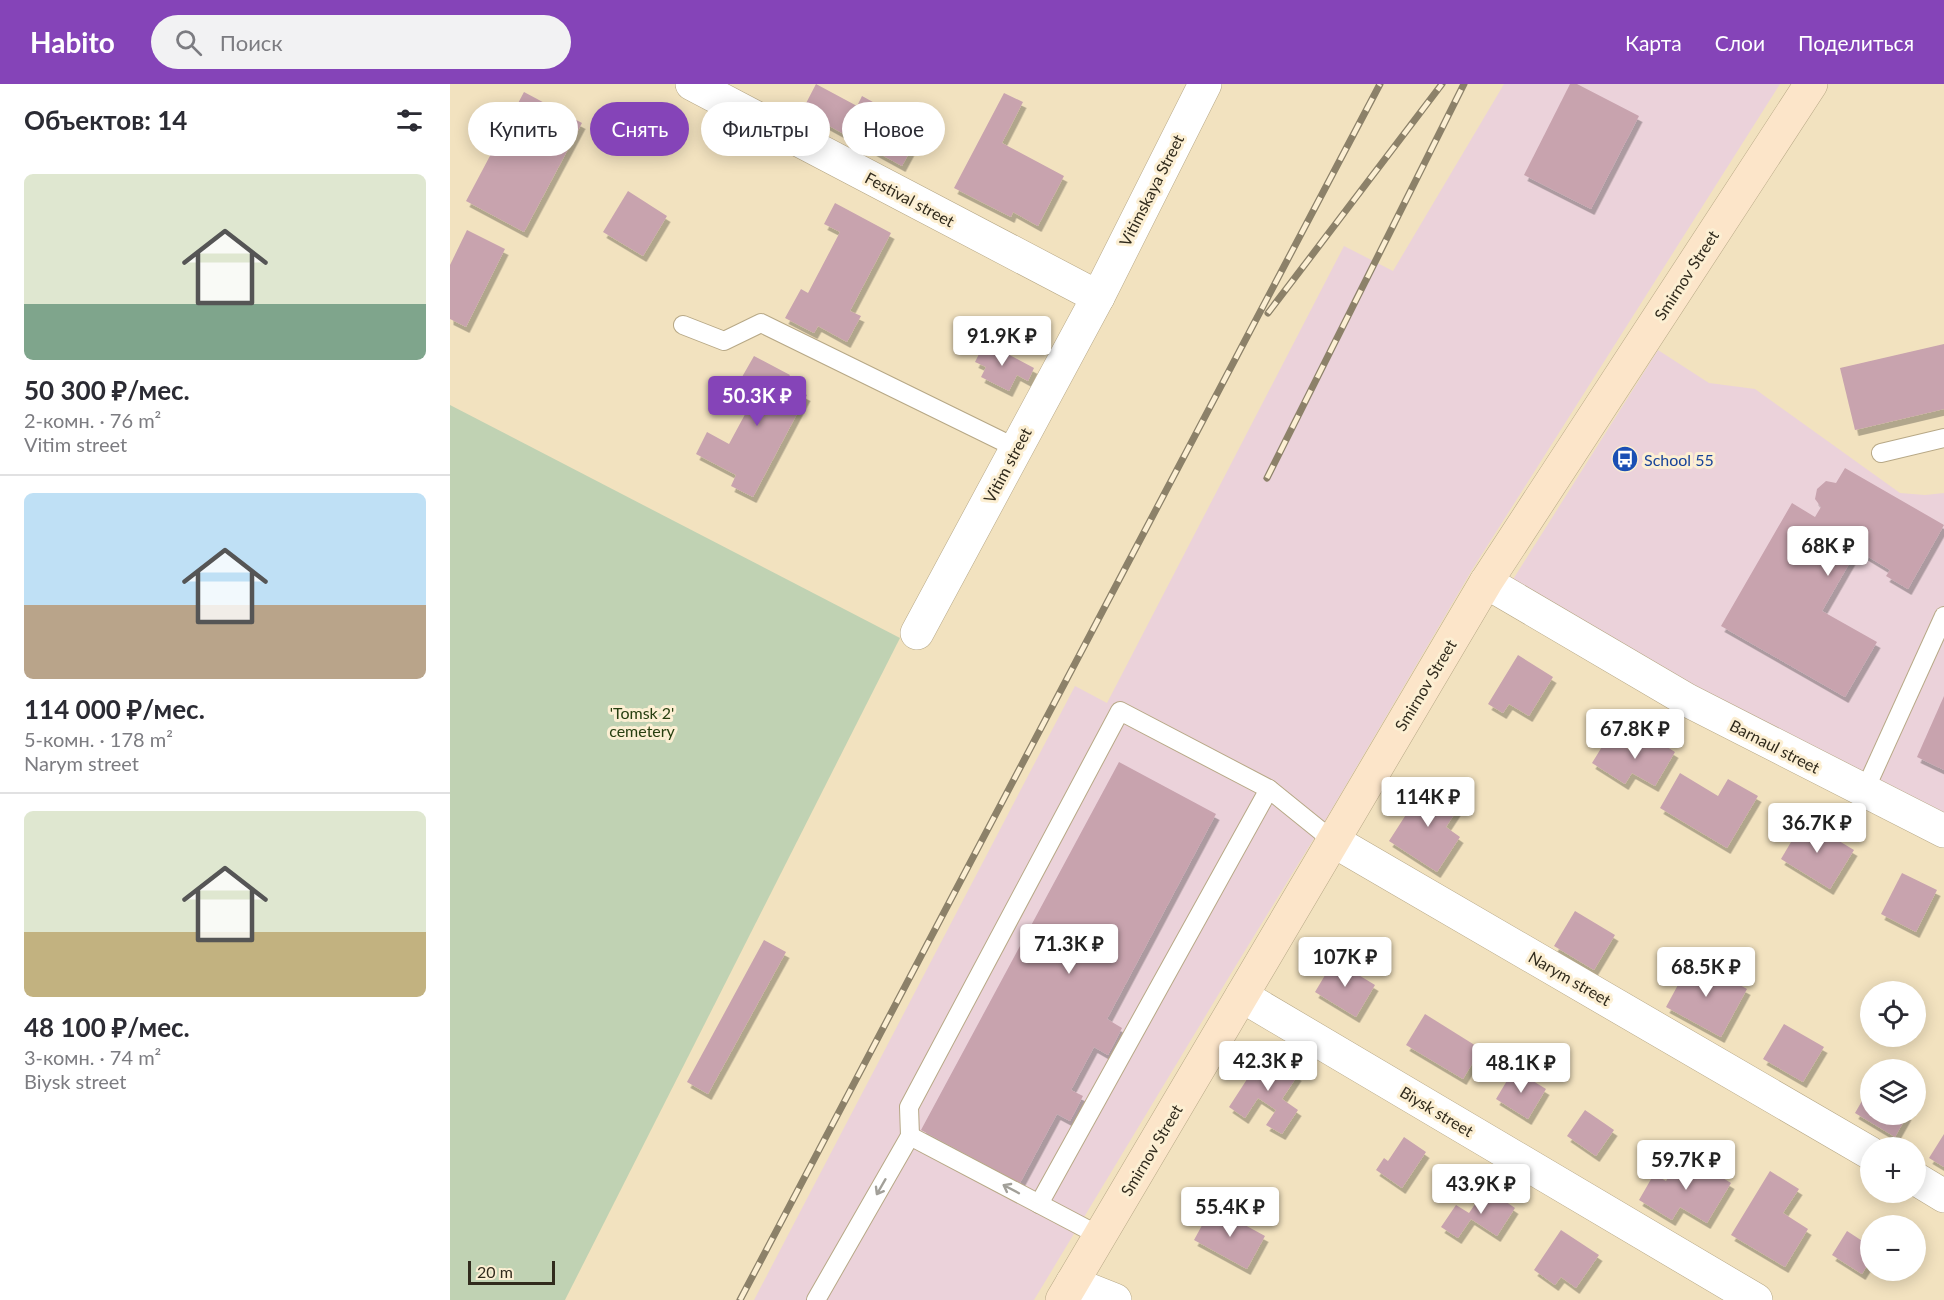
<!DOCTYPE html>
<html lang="ru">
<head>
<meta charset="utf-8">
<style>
  body { margin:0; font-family:Lato,sans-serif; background:#f2f2f3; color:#2b2b33; height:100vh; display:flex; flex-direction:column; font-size:22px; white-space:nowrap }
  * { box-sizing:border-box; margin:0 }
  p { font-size:20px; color:#7c7c81 }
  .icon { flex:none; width:33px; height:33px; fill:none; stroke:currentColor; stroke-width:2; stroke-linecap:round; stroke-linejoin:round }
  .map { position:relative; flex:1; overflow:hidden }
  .sheet { display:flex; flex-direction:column; background:#fff; width:450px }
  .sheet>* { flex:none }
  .banner { position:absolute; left:18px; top:18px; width:570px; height:54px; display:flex; gap:12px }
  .fabs { position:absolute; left:1410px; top:897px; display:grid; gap:12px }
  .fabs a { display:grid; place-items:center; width:66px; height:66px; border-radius:50%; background:#fff; box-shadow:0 3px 15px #0003; font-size:30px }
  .scale { position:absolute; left:18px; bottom:15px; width:87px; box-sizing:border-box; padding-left:6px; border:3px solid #312b1d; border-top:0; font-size:16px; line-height:21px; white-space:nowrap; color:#312b1d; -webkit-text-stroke:4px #fcefd3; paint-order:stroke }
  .price { position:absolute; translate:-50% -51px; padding:0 14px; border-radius:6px; background:#fff; color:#222; font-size:20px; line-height:39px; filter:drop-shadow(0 2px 3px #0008) }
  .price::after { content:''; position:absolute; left:50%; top:36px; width:18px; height:14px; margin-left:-9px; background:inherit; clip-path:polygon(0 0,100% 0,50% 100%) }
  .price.selected { background:#8544b8; color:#fff }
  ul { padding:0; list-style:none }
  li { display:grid; align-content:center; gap:12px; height:318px; padding:0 24px }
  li+li { border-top:2px solid #e1e1e2 }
  li span { display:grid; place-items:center; height:186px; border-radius:9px; color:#555 }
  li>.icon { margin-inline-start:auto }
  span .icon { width:108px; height:108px; fill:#fffc; stroke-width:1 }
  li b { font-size:26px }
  h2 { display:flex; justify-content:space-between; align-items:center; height:72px; padding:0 24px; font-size:26px }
  .pill { padding:0 21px; border-radius:27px; background:#fff; box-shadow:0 3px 15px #0003; font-size:21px; line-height:54px }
  .pill.selected { background:#8544b8; color:#fff }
  header { display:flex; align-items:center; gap:36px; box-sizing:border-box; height:84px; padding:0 30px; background:#8544b8; color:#fff }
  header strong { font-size:28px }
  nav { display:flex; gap:33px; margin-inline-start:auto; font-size:21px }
  .search { width:420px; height:54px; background:#f2f2f3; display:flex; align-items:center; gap:15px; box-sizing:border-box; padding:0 21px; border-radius:33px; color:#7c7c81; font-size:22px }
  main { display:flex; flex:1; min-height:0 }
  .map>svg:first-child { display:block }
  .commercial { fill:#ebd2da }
  .green { fill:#c0d2b3 }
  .building { fill:#c8a3ae; filter:url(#shadow) }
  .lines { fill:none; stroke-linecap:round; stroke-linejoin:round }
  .service-casing { stroke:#b7a886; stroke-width:20 }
  .minor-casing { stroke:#b7a886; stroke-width:34 }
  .secondary-casing { stroke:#b7a886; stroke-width:34 }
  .service { stroke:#fff; stroke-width:18 }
  .minor { stroke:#fff; stroke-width:33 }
  .secondary { stroke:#fce5c9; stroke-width:33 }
  .rail-casing { stroke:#8c8169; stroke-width:7 }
  .rail { stroke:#fcefd3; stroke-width:4.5; stroke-dasharray:14; stroke-linecap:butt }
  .oneway { stroke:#a2a099 }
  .labels { text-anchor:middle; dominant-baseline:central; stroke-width:6; stroke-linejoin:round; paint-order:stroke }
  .street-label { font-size:16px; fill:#312b1d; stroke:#fcefd3 }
  .transit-label { font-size:16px; fill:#164399; stroke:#fcefd3; text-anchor:start }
  .park-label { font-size:16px; fill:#273f10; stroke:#fcefd3 }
</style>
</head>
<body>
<header>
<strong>Habito</strong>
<div class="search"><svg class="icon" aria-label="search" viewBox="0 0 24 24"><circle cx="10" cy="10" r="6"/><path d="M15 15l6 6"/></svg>Поиск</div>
<nav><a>Карта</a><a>Слои</a><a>Поделиться</a></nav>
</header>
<main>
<section class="sheet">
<h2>Объектов: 14<svg class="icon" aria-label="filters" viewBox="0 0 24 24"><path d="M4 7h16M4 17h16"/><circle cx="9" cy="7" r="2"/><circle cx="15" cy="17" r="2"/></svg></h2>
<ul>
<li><span style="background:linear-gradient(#dfe7d0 70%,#7fa58c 0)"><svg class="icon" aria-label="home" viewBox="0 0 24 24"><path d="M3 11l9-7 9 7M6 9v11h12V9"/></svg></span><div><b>50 300 ₽/мес.</b><p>2-комн. · 76 m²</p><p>Vitim street</p></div></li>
<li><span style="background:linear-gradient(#bfe0f5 60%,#b9a48a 0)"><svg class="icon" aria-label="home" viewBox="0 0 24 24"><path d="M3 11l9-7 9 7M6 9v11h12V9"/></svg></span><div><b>114 000 ₽/мес.</b><p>5-комн. · 178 m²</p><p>Narym street</p></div></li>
<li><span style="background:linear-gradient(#dfe7d0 65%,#c2b280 0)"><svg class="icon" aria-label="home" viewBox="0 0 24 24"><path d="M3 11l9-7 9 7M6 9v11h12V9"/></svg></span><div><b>48 100 ₽/мес.</b><p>3-комн. · 74 m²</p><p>Biysk street</p></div></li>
</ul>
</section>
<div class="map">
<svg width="1494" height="1216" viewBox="0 0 1494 1216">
  <defs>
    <filter id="shadow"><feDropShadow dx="3.5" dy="6" stdDeviation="0" flood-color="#0004"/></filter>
  </defs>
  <rect width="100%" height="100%" fill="#f2e2bf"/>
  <g class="commercial">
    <path d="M 1054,0 L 1330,0 L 1022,486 L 876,735 L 785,883 L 584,1216 L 304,1216 L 625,602 L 657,619 L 894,162 L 943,187 Z"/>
    <path d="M 1208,266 L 1259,299 L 1305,305 L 1450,409 L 1475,411 L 1494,409 L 1494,732 L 1248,608 L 1062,497 Z"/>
  </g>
  <path class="green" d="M 0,321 L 450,554 L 115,1216 L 0,1216 Z"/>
  <g class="building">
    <path d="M 366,0 L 407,22 L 412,12 L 472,45 L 452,82 L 352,27 Z"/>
    <path d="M 1120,0 L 1127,0 L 1189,32 L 1141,125 L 1074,91 Z"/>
    <path d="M 74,8 L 132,39 L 74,148 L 16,117 Z"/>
    <path d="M 554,9 L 573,18 L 552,59 L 614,92 L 588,142 L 563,128 L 561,133 L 504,104 Z"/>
    <path d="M 178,107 L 217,132 L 193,172 L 153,148 Z"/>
    <path d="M 385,119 L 441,149 L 400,227 L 411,232 L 397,258 L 368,242 L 364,249 L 335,234 L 351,205 L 358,209 L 390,148 L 374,140 Z"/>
    <path d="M 17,146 L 55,165 L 16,243 L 0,235 L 0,181 Z"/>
    <path d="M 535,258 L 584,284 L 578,297 L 567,291 L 559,307 L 531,293 L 536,283 L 525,278 Z"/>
    <path d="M 1494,260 L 1494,325 L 1405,346 L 1390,284 Z"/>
    <path d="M 304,272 L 340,291 L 335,300 L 357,311 L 303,413 L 281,402 L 286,391 L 246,370 L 257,348 L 279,360 L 306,310 L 288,300 Z"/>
    <path d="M 1395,384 L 1494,441 L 1458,505 L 1436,492 L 1440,486 L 1407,466 L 1372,527 L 1427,558 L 1395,613 L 1271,542 L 1342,419 L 1365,433 L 1371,423 L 1365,415 L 1367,405 L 1376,397 L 1386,399 Z"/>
    <path d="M 1068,571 L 1103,593 L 1079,632 L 1059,620 L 1053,629 L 1038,620 Z"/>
    <path d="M 1494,612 L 1494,686 L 1467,673 Z"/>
    <path d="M 1195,649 L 1225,668 L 1205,702 L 1182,689 L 1175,700 L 1142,679 L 1158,653 L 1183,668 Z"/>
    <path d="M 669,678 L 766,730 L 657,935 L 672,944 L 658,971 L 644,963 L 621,1006 L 633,1012 L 620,1037 L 607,1030 L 570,1099 L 471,1046 Z"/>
    <path d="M 1230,689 L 1268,712 L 1278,695 L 1308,712 L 1277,764 L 1210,724 Z"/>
    <path d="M 977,698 L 1011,720 L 996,743 L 1010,753 L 987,788 L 939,757 Z"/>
    <path d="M 1354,736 L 1404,766 L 1380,805 L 1331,775 Z"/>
    <path d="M 1452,789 L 1487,806 L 1466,848 L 1431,830 Z"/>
    <path d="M 1125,827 L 1165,851 L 1144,886 L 1104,862 Z"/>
    <path d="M 314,856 L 336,868 L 258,1010 L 237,998 Z"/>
    <path d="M 1242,875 L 1297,905 L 1271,953 L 1216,923 Z"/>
    <path d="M 884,876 L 925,901 L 906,933 L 865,908 Z"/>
    <path d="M 975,930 L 1031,965 L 1013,995 L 956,961 Z"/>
    <path d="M 1334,940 L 1374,963 L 1353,998 L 1313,975 Z"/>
    <path d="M 814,969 L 848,991 L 832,1015 L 848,1026 L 832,1050 L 816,1041 L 826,1026 L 808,1014 L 795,1034 L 779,1023 Z"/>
    <path d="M 1064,985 L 1096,1005 L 1078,1035 L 1046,1015 Z"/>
    <path d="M 1420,1003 L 1420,1030 L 1458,1030 L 1445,1053 L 1405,1029 Z"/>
    <path d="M 1135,1026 L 1164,1046 L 1146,1072 L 1117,1052 Z"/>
    <path d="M 1494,1050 L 1494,1083 L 1479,1074 Z"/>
    <path d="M 954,1053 L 976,1068 L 952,1104 L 926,1086 L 934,1074 L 938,1077 Z"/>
    <path d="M 1233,1070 L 1281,1099 L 1257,1139 L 1230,1123 L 1222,1136 L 1189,1116 L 1204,1090 L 1216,1097 Z"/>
    <path d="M 1320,1087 L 1349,1105 L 1333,1129 L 1358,1145 L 1335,1183 L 1281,1151 Z"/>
    <path d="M 1036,1104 L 1065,1124 L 1047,1152 L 1021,1135 L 1008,1154 L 991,1143 L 1006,1121 L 1019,1129 Z"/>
    <path d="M 762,1123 L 815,1152 L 797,1185 L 744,1156 Z"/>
    <path d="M 1111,1146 L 1149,1171 L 1126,1204 L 1111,1193 L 1105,1201 L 1084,1186 Z"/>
    <path d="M 1397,1147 L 1420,1162 L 1420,1177 L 1412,1190 L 1382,1171 Z"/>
  </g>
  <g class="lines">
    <defs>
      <g id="service">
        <path d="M 233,241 L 274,257 L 311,239 L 566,364"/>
        <path d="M 1431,369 L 1494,354"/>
        <path d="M 1414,708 L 1494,532"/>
        <path d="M 460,1052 L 650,1152"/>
        <path d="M 589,1120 L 819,705 L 882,756"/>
        <path d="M 366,1216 L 460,1052 L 459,1023 L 670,627 L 819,705"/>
      </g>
      <g id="minor">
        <path d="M 242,0 L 648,213"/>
        <path d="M 1036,498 L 1237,616 L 1494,747"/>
        <path d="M 467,549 L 648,213 L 755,0"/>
        <path d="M 882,756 L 1420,1069"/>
        <path d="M 792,912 L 1306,1216"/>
        <path d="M 1466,1095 L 1494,1112"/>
        <path d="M 622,1199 L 665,1216"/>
      </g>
      <path id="secondary" d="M 612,1216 L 1036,498 L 1361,0"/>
    </defs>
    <use href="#service" class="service-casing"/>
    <use href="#minor" class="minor-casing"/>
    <use href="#secondary" class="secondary-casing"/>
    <use href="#service" class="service"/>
    <use href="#minor" class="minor"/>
    <use href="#secondary" class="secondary"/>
    <defs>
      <g id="rail">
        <path d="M 818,229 L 992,0"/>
        <path d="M 817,394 L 1014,0"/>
        <path d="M 290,1216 L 930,0"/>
      </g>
    </defs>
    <use href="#rail" class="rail-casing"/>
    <use href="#rail" class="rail"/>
  </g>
  <defs><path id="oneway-shaft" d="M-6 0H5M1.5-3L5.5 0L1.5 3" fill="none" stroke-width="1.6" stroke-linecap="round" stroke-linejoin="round" transform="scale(1.5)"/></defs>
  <g class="oneway">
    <use href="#oneway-shaft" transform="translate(431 1103) rotate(120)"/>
    <use href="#oneway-shaft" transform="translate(561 1105) rotate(-152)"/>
  </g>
  <defs>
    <symbol id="bus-disc" viewBox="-11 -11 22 22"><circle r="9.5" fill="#1a4fb4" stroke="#fcefd3"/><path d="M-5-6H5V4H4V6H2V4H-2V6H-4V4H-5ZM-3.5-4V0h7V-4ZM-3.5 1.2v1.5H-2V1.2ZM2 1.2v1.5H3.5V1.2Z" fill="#fff"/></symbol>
  </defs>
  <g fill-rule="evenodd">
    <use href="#bus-disc" x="1160" y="360" width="30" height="30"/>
  </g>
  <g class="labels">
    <g class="street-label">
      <text transform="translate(701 106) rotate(-63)">Vitimskaya Street</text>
      <text transform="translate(460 115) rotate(28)">Festival street</text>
      <text transform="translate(1236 191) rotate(-57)">Smirnov Street</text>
      <text transform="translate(557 381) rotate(-62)">Vitim street</text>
      <text transform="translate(975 601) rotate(-59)">Smirnov Street</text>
      <text transform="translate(1325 662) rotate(27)">Barnaul street</text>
      <text transform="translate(1120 894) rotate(30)">Narym street</text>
      <text transform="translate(987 1027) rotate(31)">Biysk street</text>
      <text transform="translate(701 1066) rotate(-59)">Smirnov Street</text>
    </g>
    <g class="transit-label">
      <text x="1194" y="375">School 55</text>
    </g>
    <g class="park-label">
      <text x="192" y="628">'Tomsk 2'<tspan x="192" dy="18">cemetery</tspan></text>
    </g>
  </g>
</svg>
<div class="fabs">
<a><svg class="icon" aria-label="locate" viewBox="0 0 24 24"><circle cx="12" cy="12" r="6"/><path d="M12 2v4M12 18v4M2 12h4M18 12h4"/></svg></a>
<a><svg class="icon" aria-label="layers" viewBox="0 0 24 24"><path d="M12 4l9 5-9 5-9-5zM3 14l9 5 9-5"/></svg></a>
<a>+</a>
<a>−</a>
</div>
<div class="scale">20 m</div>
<b class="price" style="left:552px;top:283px">91.9K ₽</b>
<b class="price selected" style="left:307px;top:343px">50.3K ₽</b>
<b class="price" style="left:1378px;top:493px">68K ₽</b>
<b class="price" style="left:1185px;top:676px">67.8K ₽</b>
<b class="price" style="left:978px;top:744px">114K ₽</b>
<b class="price" style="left:1367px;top:770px">36.7K ₽</b>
<b class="price" style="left:619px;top:891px">71.3K ₽</b>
<b class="price" style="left:895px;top:904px">107K ₽</b>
<b class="price" style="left:1256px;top:914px">68.5K ₽</b>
<b class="price" style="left:818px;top:1008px">42.3K ₽</b>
<b class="price" style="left:1071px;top:1010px">48.1K ₽</b>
<b class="price" style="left:1236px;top:1107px">59.7K ₽</b>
<b class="price" style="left:1031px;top:1131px">43.9K ₽</b>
<b class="price" style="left:780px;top:1154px">55.4K ₽</b>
<div class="banner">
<a class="pill">Купить</a>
<a class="pill selected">Снять</a>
<a class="pill">Фильтры</a>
<a class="pill">Новое</a>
</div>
</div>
</main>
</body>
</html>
